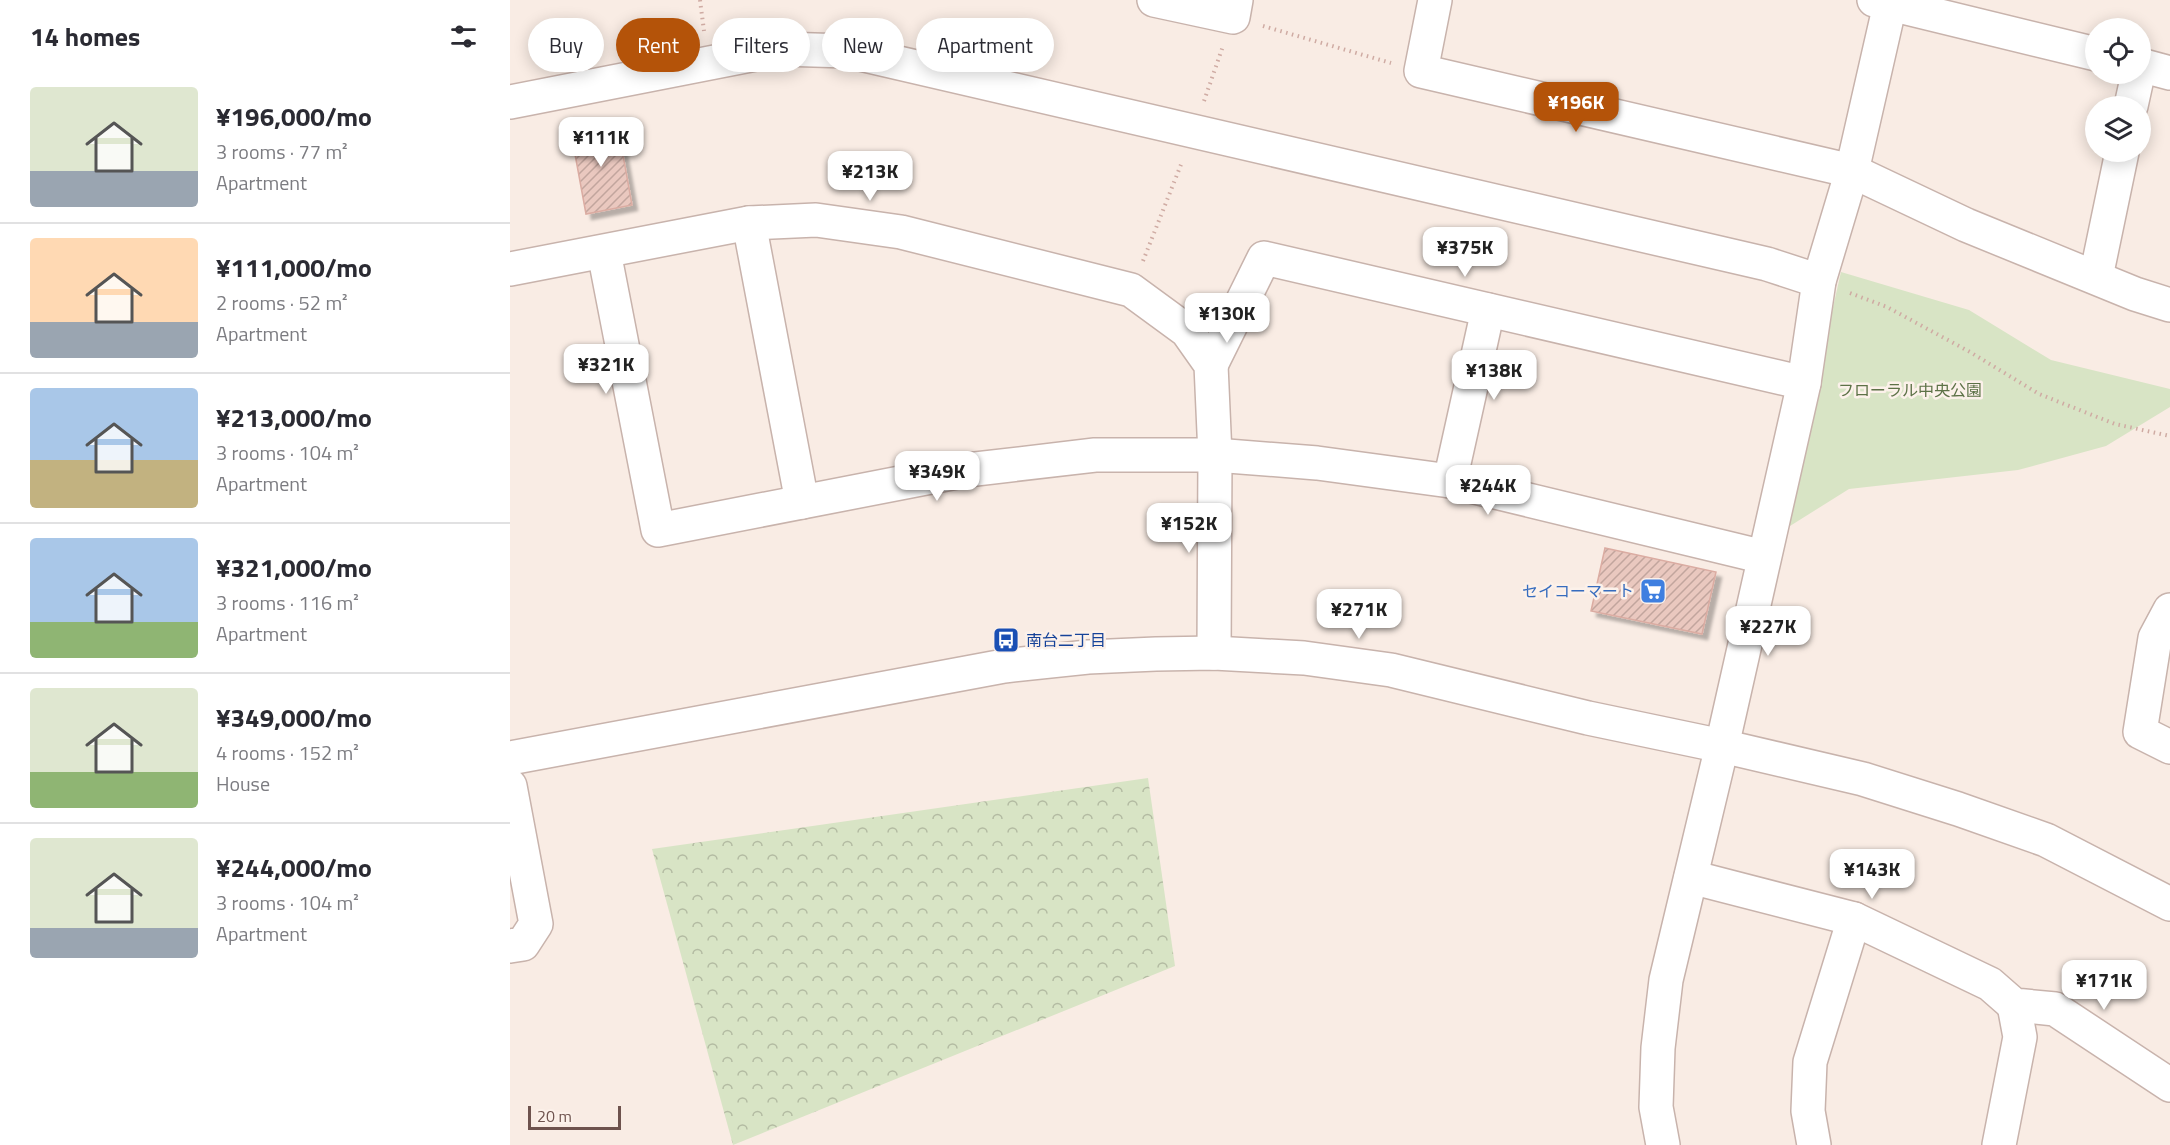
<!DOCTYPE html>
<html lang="en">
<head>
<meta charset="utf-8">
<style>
  body { margin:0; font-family:"Titillium Web","Noto Sans JP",sans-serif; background:#f2f2f3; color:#2b2b33; height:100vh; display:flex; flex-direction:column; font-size:22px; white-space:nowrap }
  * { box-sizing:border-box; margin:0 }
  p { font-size:20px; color:#7c7c81 }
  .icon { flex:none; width:33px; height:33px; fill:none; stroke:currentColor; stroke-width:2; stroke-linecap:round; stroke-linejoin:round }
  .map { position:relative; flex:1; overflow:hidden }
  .panel { display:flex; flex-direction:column; background:#fff; width:510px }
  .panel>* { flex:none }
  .top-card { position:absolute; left:18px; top:18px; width:570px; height:54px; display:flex; gap:12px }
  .buttons { position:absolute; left:1575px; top:18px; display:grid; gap:12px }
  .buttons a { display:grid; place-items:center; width:66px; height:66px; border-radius:50%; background:#fff; box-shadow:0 3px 15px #0003; font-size:30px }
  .scale { position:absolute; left:18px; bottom:15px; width:93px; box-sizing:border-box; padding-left:6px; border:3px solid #6e524d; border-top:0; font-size:16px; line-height:21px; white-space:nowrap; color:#6e524d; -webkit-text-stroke:4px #fcf1ea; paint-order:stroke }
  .price { position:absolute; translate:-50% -51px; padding:0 14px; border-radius:12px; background:#fff; color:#222; font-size:20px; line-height:39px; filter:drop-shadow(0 2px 3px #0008) }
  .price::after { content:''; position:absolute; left:50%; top:36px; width:18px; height:14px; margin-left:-9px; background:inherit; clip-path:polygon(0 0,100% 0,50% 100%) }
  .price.current { background:#b45309; color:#fff }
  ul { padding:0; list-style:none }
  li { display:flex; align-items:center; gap:18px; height:150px; padding:0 30px }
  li+li { border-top:2px solid #e1e1e2 }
  li span { display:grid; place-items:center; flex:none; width:168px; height:120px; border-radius:6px; color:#555 }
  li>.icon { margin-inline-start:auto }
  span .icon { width:72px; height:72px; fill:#fffc; stroke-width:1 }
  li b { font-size:26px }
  h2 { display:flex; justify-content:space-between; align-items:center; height:72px; padding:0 30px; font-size:26px }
  .tag { padding:0 21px; border-radius:27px; background:#fff; box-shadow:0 3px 15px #0003; font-size:21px; line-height:54px }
  .tag.current { background:#b45309; color:#fff }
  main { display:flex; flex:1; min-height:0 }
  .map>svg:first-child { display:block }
  .forest { fill:url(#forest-crowns) }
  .park { fill:#d8e4c5 }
  .building { fill:url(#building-hatch); stroke:#dbaca2; stroke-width:1.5; filter:url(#shadow) }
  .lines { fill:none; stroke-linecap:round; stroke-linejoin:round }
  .minor-casing { stroke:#c8b3ac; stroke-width:36 }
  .path { stroke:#cfaba3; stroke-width:4; stroke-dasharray:1.5 4.5; stroke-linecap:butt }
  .minor { stroke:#fff; stroke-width:33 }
  .labels { text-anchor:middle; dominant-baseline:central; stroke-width:5; stroke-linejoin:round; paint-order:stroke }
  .park-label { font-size:16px; fill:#5d7247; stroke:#fcf1ea }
  .shop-label { font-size:16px; fill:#366cbe; stroke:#fcf1ea; text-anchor:end }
  .transit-label { font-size:16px; fill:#164399; stroke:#fcf1ea; text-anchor:start }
</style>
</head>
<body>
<main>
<section class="panel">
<h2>14 homes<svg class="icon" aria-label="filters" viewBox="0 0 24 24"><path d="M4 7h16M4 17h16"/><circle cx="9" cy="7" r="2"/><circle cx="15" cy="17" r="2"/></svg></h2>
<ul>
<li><span style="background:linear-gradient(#dfe7d0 70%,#9aa5b1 0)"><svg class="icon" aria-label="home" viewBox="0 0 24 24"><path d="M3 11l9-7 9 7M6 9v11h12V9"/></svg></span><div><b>¥196,000/mo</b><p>3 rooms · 77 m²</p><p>Apartment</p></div></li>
<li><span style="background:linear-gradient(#ffd9b3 70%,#9aa5b1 0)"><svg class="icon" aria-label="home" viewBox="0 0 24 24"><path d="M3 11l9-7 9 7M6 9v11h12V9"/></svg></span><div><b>¥111,000/mo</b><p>2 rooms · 52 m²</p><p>Apartment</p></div></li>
<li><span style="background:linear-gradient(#a9c7e8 60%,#c2b280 0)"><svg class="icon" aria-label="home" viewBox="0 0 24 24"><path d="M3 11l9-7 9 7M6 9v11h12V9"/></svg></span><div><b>¥213,000/mo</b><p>3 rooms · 104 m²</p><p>Apartment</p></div></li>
<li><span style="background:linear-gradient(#a9c7e8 70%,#8fb573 0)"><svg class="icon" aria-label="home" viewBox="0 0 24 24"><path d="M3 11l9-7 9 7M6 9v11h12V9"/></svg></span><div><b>¥321,000/mo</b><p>3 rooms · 116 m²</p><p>Apartment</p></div></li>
<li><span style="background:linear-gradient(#dfe7d0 70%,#8fb573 0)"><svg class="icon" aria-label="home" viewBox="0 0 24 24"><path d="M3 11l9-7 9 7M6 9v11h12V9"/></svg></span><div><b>¥349,000/mo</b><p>4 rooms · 152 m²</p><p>House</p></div></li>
<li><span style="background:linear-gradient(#dfe7d0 75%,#9aa5b1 0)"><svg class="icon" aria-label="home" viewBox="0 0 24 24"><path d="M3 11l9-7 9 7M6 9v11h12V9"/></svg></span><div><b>¥244,000/mo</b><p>3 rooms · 104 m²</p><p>Apartment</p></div></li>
</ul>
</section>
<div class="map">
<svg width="1660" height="1145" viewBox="0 0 1660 1145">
  <defs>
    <pattern id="forest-crowns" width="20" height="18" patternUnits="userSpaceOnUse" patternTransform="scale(1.5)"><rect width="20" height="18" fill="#d8e4c5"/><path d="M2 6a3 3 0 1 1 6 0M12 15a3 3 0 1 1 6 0" fill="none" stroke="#b3bba2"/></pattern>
    <pattern id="building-hatch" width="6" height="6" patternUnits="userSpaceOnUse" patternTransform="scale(1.5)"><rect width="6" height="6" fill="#eac8bf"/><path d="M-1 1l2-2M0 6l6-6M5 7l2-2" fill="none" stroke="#c2a59d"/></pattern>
    <filter id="shadow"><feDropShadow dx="5.5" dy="5.5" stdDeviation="1.5" flood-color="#0004"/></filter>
  </defs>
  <rect width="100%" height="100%" fill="#f9ece4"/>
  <path class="forest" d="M 638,778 L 665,966 L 223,1145 L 142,849 Z"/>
  <path class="park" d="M 1331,272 L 1459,310 L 1541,360 L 1660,389 L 1660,407 L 1596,446 L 1508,470 L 1339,489 L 1272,531 Z"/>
  <g class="building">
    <path d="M 96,120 L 98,135 L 109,133 L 122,205 L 76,214 L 60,127 Z"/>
    <path d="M 1095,548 L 1206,572 L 1192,634 L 1081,611 Z"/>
  </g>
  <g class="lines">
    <defs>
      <g id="minor">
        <path d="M 644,0 L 723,17 L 726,0"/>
        <path d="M 925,0 L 911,71 L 1342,171 L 1456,225 L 1625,294 L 1660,305"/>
        <path d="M 1364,0 L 1586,54"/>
        <path d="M 1630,65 L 1660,73"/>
        <path d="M 0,102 L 271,49 L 337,51 L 1257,264 L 1309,281"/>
        <path d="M 1621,106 L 1628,74"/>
        <path d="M 239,223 L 292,502"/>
        <path d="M 94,252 L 148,530 L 457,470 L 585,455 L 705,455 L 807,463 L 940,481 L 1254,557"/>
        <path d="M 0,269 L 239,223 L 306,220 L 391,232 L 621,290 L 677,331 L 701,365 L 705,455 L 704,653"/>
        <path d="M 1586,277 L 1612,152"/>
        <path d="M 701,365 L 754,258 L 1294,383"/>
        <path d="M 940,481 L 978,310"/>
        <path d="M 1660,610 L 1645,638 L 1630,732 L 1660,747"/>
        <path d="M 0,758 L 494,666 L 578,657 L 646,654 L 704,653 L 794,658 L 881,670 L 1078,718 L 1212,746 L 1353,779 L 1448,809 L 1536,840 L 1660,904"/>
        <path d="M 0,786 L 26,924 L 13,944 L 0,946"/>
        <path d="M 1181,877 L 1344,919 L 1480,984 L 1504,1005 L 1545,1009 L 1660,1085"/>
        <path d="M 1153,1145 L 1146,1107 L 1148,1048 L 1156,980 L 1212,746 L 1294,383 L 1309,281 L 1342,171 L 1381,0"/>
        <path d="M 1304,1145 L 1298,1111 L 1300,1062 L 1344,919"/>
        <path d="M 1489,1145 L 1510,1037 L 1504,1005"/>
      </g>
    </defs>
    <use href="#minor" class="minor-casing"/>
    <g class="path">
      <path d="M 190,0 L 194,31"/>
      <path d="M 753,26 L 881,63"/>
      <path d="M 694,101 L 713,46"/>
      <path d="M 633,261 L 672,162"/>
      <path d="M 1340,293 L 1377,307 L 1460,352 L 1529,394 L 1605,424 L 1660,436"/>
    </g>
    <use href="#minor" class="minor"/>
  </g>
  <defs>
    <symbol id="supermarket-square" viewBox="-11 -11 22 22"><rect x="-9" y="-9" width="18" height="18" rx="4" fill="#3f7fe0" stroke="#fcf1ea"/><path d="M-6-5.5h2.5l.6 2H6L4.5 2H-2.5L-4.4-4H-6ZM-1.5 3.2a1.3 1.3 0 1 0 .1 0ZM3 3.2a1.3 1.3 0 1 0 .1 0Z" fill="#fff"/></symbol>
    <symbol id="bus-square" viewBox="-11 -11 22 22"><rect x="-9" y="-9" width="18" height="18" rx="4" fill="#1a4fb4" stroke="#fcf1ea"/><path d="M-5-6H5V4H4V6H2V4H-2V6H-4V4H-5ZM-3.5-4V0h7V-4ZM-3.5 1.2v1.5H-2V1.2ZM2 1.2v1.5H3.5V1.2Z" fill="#fff"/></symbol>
  </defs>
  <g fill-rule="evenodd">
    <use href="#supermarket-square" x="1128" y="576" width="30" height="30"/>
    <use href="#bus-square" x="481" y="625" width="30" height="30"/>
  </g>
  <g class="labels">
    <g class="park-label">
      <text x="1400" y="390">フローラル中央公園</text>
    </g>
    <g class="shop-label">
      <text x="1124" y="591">セイコーマート</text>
    </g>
    <g class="transit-label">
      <text x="516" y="640">南台二丁目</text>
    </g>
  </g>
</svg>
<div class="buttons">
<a><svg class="icon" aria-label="locate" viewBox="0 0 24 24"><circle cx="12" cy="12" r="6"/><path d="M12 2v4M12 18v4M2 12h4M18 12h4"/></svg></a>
<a><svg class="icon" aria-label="layers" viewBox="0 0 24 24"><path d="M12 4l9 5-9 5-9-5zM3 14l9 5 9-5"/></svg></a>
</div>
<div class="scale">20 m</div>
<b class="price current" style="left:1066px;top:133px">¥196K</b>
<b class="price" style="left:91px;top:168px">¥111K</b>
<b class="price" style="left:360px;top:202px">¥213K</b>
<b class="price" style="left:955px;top:278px">¥375K</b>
<b class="price" style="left:717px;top:344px">¥130K</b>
<b class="price" style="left:96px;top:395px">¥321K</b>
<b class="price" style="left:984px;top:401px">¥138K</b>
<b class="price" style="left:427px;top:502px">¥349K</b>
<b class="price" style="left:978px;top:516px">¥244K</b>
<b class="price" style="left:679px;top:554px">¥152K</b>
<b class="price" style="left:849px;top:640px">¥271K</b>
<b class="price" style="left:1258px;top:657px">¥227K</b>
<b class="price" style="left:1362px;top:900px">¥143K</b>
<b class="price" style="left:1594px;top:1011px">¥171K</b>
<div class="top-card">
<a class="tag">Buy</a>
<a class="tag current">Rent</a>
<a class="tag">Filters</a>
<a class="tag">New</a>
<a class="tag">Apartment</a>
</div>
</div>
</main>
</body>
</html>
